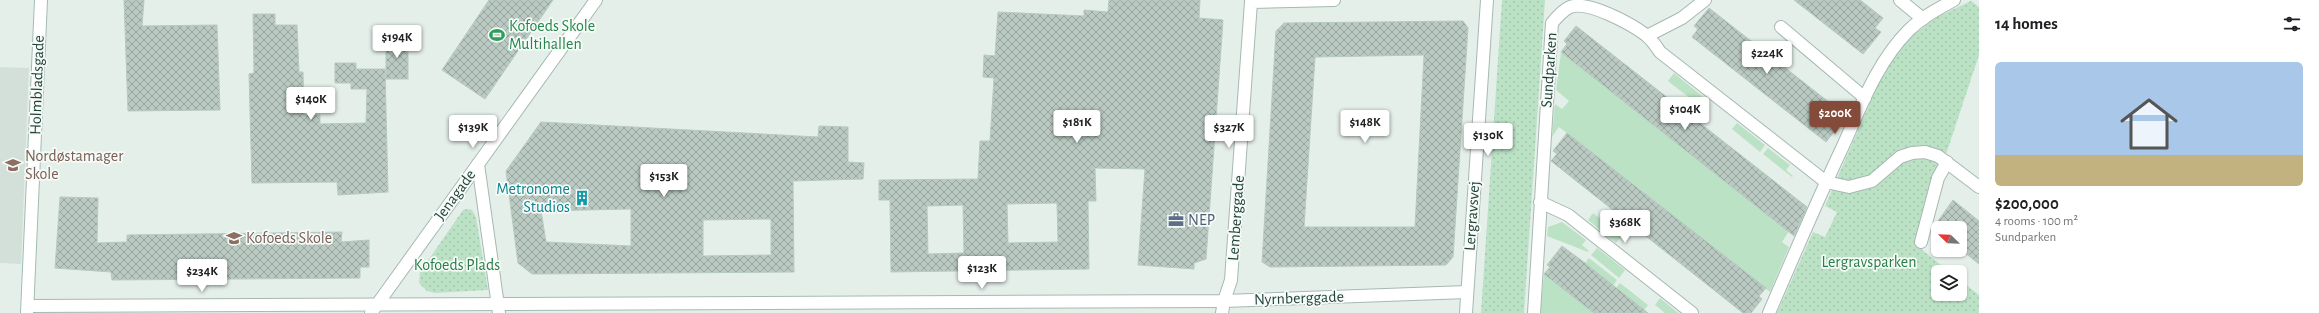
<!DOCTYPE html>
<html lang="en">
<head>
<meta charset="utf-8">
<style>
  body { margin:0; font-family:"Alegreya Sans",sans-serif; background:#f6f6f6; color:#202124; height:100vh; display:flex; flex-direction:column; font-size:15px; white-space:nowrap }
  * { box-sizing:border-box; margin:0 }
  p { font-size:13px; color:#757577 }
  .icon { flex:none; width:22px; height:22px; fill:none; stroke:currentColor; stroke-width:2; stroke-linecap:round; stroke-linejoin:round }
  .map { position:relative; flex:1; overflow:hidden }
  .drawer { display:flex; flex-direction:column; background:#fff; width:340px }
  .drawer>* { flex:none }
  .needle { width:26px; rotate:293deg }
  .controls { position:absolute; left:1931px; top:221px; display:grid; gap:8px }
  .controls a { display:grid; place-items:center; width:36px; height:36px; border-radius:6px; background:#fff; box-shadow:0 1px 3px #0004; font-size:20px }
  .price { position:absolute; translate:-50% -34px; padding:0 9px; border-radius:4px; background:#fff; color:#222; font-size:13px; line-height:26px; filter:drop-shadow(0 1px 2px #0008) }
  .price::after { content:''; position:absolute; left:50%; top:24px; width:12px; height:9px; margin-left:-6px; background:inherit; clip-path:polygon(0 0,100% 0,50% 100%) }
  .price.active { background:#844a3a; color:#fff }
  ul { padding:0; list-style:none }
  li { display:grid; align-content:center; gap:8px; height:212px; padding:0 16px }
  li span { display:grid; place-items:center; height:124px; border-radius:6px; color:#555 }
  li>.icon { margin-inline-start:auto }
  span .icon { width:72px; height:72px; fill:#fffc; stroke-width:1 }
  li b { font-size:17px }
  h2 { display:flex; justify-content:space-between; align-items:center; height:48px; padding:0 16px; font-size:17px }
  main { display:flex; flex:1; min-height:0 }
  .map>svg:first-child { display:block }
  .built { fill:#d3dfd9 }
  .grass { fill:#bce2c6 }
  .park { fill:url(#park-dots) }
  .building { fill:url(#building-cross-hatch); stroke:#b6cac1; fill-rule:evenodd }
  .lines { fill:none; stroke-linecap:round; stroke-linejoin:round }
  .street-casing { stroke:#a7b8b2; stroke-width:14 }
  .secondary-casing { stroke:#a2bcb3; stroke-width:14 }
  .street { stroke:#fff; stroke-width:12 }
  .secondary { stroke:#fff; stroke-width:12 }
  .labels { text-anchor:middle; dominant-baseline:central; stroke-width:3.5; stroke-linejoin:round; paint-order:stroke }
  .leisure-label { font-size:16px; fill:#27864d; stroke:#f6fbf8; text-anchor:start }
  .street-label { font-size:16px; fill:#22433a; stroke:#f6fbf8 }
  .education-label { font-size:16px; fill:#785e54; stroke:#f6fbf8; text-anchor:start }
  .culture-label { font-size:16px; fill:#0d838f; stroke:#f6fbf8; text-anchor:end }
  .service-label { font-size:16px; fill:#4e5e75; stroke:#f6fbf8; text-anchor:start }
  .park-label { font-size:16px; fill:#287e48; stroke:#f6fbf8 }
</style>
</head>
<body>
<main>
<div class="map">
<svg width="1979" height="313" viewBox="0 0 1979 313">
  <defs>
    <pattern id="park-dots" width="8" height="8" patternUnits="userSpaceOnUse"><rect width="8" height="8" fill="#bce2c6"/><path d="M2 2h.1M6 6h.1" fill="none" stroke="#a1c3ab" stroke-width="1.8" stroke-linecap="round"/></pattern>
    <pattern id="building-cross-hatch" width="8" height="8" patternUnits="userSpaceOnUse"><rect width="8" height="8" fill="#bacac3"/><path d="M0 0l8 8M0 8l8-8" fill="none" stroke="#97a69f"/></pattern>
  </defs>
  <rect width="100%" height="100%" fill="#e5efea"/>
  <path class="built" d="M 0,67 L 29,68 L 21,264 L 0,263 Z"/>
  <g class="grass">
    <path d="M 1561,52 L 1789,231 L 1782,242 L 1789,247 L 1770,292 L 1559,127 L 1552,137 L 1555,104 L 1562,109 L 1569,101 L 1556,90 Z"/>
    <path d="M 1674,73 L 1702,96 L 1696,103 L 1668,81 Z"/>
    <path d="M 1737,123 L 1765,145 L 1760,152 L 1732,129 Z"/>
    <path d="M 1768,148 L 1790,165 L 1786,170 L 1793,176 L 1792,177 L 1763,154 Z"/>
    <path d="M 1593,213 L 1622,236 L 1616,243 L 1588,220 Z"/>
    <path d="M 1562,222 L 1586,240 L 1582,245 L 1589,251 L 1588,252 L 1547,236 L 1548,227 Z"/>
    <path d="M 1597,248 L 1625,270 L 1619,278 L 1591,255 Z"/>
    <path d="M 1589,258 L 1617,280 L 1613,286 L 1585,263 Z"/>
    <path d="M 1544,274 L 1594,313 L 1540,313 Z"/>
    <path d="M 1620,283 L 1648,305 L 1644,310 L 1616,288 Z"/>
    <path d="M 1660,298 L 1678,313 L 1665,313 L 1655,305 Z"/>
  </g>
  <g class="park">
    <path d="M 1502,0 L 1545,0 L 1524,313 L 1481,313 Z"/>
    <path d="M 1971,1 L 1979,7 L 1979,55 L 1916,245 L 1950,272 L 1938,272 L 1938,294 L 1960,294 L 1960,280 L 1979,295 L 1979,313 L 1777,313 L 1813,232 L 1825,237 L 1837,212 L 1825,206 L 1883,73 L 1909,38 L 1937,17 Z"/>
    <path d="M 467,209 L 472,210 L 476,217 L 488,290 L 435,293 L 427,291 L 419,283 L 420,272 L 463,210 Z"/>
  </g>
  <g class="building">
    <path d="M 124,0 L 144,0 L 142,26 L 217,25 L 220,110 L 128,111 Z"/>
    <path d="M 489,0 L 553,0 L 485,99 L 442,70 Z"/>
    <path d="M 1109,0 L 1200,0 L 1199,18 L 1223,20 L 1206,259 L 1194,263 L 1194,269 L 1138,265 L 1145,169 L 1095,168 L 1096,201 L 1088,201 L 1089,269 L 891,272 L 890,200 L 879,200 L 879,180 L 978,179 L 980,141 L 990,141 L 994,78 L 983,77 L 984,55 L 995,56 L 998,12 L 1084,16 L 1084,10 L 1108,12 ZM 1057,203 L 1058,242 L 1008,243 L 1007,204 ZM 963,205 L 964,253 L 928,254 L 927,206 Z"/>
    <path d="M 1794,0 L 1860,0 L 1883,18 L 1875,28 L 1881,32 L 1863,54 Z"/>
    <path d="M 1709,8 L 1844,114 L 1838,121 L 1840,124 L 1826,142 L 1692,37 L 1698,29 L 1694,26 Z"/>
    <path d="M 253,14 L 275,14 L 275,25 L 297,25 L 299,72 L 303,72 L 304,115 L 320,115 L 320,124 L 366,123 L 367,89 L 351,89 L 351,83 L 335,83 L 335,63 L 356,63 L 356,69 L 385,69 L 388,192 L 338,195 L 337,182 L 252,183 L 249,74 L 254,73 Z"/>
    <path d="M 1463,21 L 1468,28 L 1453,257 L 1446,265 L 1270,267 L 1262,262 L 1276,31 L 1284,23 ZM 1424,55 L 1415,227 L 1304,227 L 1315,57 Z"/>
    <path d="M 1576,26 L 1807,207 L 1794,236 L 1561,52 L 1567,44 L 1564,41 Z"/>
    <rect x="386" y="39" width="22" height="40"/>
    <path d="M 541,122 L 818,137 L 819,126 L 848,127 L 848,162 L 864,163 L 863,179 L 793,181 L 794,272 L 532,274 L 518,263 L 506,171 ZM 631,209 L 631,246 L 546,242 L 541,211 ZM 771,219 L 771,255 L 703,256 L 703,220 Z"/>
    <path d="M 1567,133 L 1766,288 L 1759,296 L 1762,299 L 1751,313 L 1743,313 L 1551,161 L 1557,154 L 1553,151 Z"/>
    <path d="M 60,197 L 98,198 L 97,243 L 127,242 L 127,235 L 342,232 L 341,242 L 369,240 L 369,267 L 360,267 L 360,278 L 112,280 L 111,272 L 55,268 Z"/>
    <path d="M 1953,200 L 1979,221 L 1979,264 L 1960,249 L 1960,228 L 1938,228 L 1938,232 L 1933,228 Z"/>
    <path d="M 1562,246 L 1585,263 L 1648,313 L 1594,313 L 1544,274 L 1550,267 L 1547,265 Z"/>
  </g>
  <g class="lines">
    <defs>
      <g id="street">
        <path d="M 1900,0 L 1923,19"/>
        <path d="M 1781,27 L 1865,98"/>
        <path d="M 1647,36 L 1682,18 L 1705,0"/>
        <path d="M 478,164 L 499,313"/>
        <path d="M 1540,202 L 1568,215 L 1692,313"/>
        <path d="M 1921,242 L 1938,178 L 1947,162"/>
        <path d="M 28,306 L 1224,301 L 1467,292"/>
        <path d="M 371,313 L 596,0"/>
        <path d="M 1222,313 L 1224,301 L 1231,280 L 1251,2 L 1334,0"/>
        <path d="M 1466,313 L 1487,0"/>
        <path d="M 1534,313 L 1552,23 C 1557,17 1563,10 1570,7 C 1588,0 1631,24 1646,35 C 1651,39 1656,46 1660,52 L 1826,182 L 1849,187 L 1872,181 L 1900,157 L 1912,153 L 1925,152 L 1938,156 L 1979,187"/>
        <path d="M 1769,313 C 1793,257 1817,201 1843,146 C 1861,106 1877,62 1909,30 C 1922,17 1938,9 1954,0"/>
      </g>
      <path id="secondary" d="M 27,313 L 41,0"/>
    </defs>
    <use href="#street" class="street-casing"/>
    <use href="#secondary" class="secondary-casing"/>
    <use href="#street" class="street"/>
    <use href="#secondary" class="secondary"/>
  </g>
  <defs>
    <symbol id="stadium-bare" viewBox="-9 -9 18 18"><path d="M0-5a6.5 5 0 1 0 0 10a6.5 5 0 1 0 0-10ZM-3.5-1.8h7v3.6h-7Z" fill="#2e9e5b" stroke="#f6fbf8" stroke-width="2.5" paint-order="stroke"/></symbol>
    <symbol id="school-bare" viewBox="-9 -9 18 18"><path d="M0-5L7-2L0 1L-7-2ZM-4 1L0 2.5L4 1V4Q0 6-4 4Z" fill="#8d6e63" stroke="#f6fbf8" stroke-width="2.5" paint-order="stroke"/></symbol>
    <symbol id="building-bare" viewBox="-9 -9 18 18"><path d="M-4-6H4V6H1V3H-1V6H-4ZM-2.5-4.3h1.7v1.8h-1.7ZM.8-4.3h1.7v1.8H.8ZM-2.5-1h1.7V.8h-1.7ZM.8-1h1.7V.8H.8Z" fill="#0f9aa8" stroke="#f6fbf8" stroke-width="2.5" paint-order="stroke"/></symbol>
    <symbol id="office-bare" viewBox="-9 -9 18 18"><path d="M-6-3h4V-5.5h4V-3h4V5H-6ZM-1-4.5V-3h2v-1.5ZM-6 0V1H6V0Z" fill="#5c6f8a" stroke="#f6fbf8" stroke-width="2.5" paint-order="stroke"/></symbol>
  </defs>
  <g fill-rule="evenodd">
    <use href="#stadium-bare" x="486" y="24" width="22" height="22"/>
    <use href="#school-bare" x="2" y="154" width="22" height="22"/>
    <use href="#building-bare" x="571" y="187" width="22" height="22"/>
    <use href="#office-bare" x="1165" y="209" width="22" height="22"/>
    <use href="#school-bare" x="223" y="227" width="22" height="22"/>
  </g>
  <g class="labels">
    <g class="leisure-label">
      <text x="509" y="26">Kofoeds Skole<tspan x="509" dy="18">Multihallen</tspan></text>
    </g>
    <g class="street-label">
      <text transform="translate(1549 70) rotate(-86)">Sundparken</text>
      <text transform="translate(37 85) rotate(-88)">Holmbladsgade</text>
      <text transform="translate(455 195) rotate(-54)">Jenagade</text>
      <text transform="translate(1472 216) rotate(-86)">Lergravsvej</text>
      <text transform="translate(1236 218) rotate(-86)">Lemberggade</text>
      <text transform="translate(1299 298) rotate(-2)">Nyrnberggade</text>
    </g>
    <g class="education-label">
      <text x="25" y="156">Nordøstamager<tspan x="25" dy="18">Skole</tspan></text>
      <text x="246" y="238">Kofoeds Skole</text>
    </g>
    <g class="culture-label">
      <text x="570" y="189">Metronome<tspan x="570" dy="18">Studios</tspan></text>
    </g>
    <g class="service-label">
      <text x="1188" y="220">NEP</text>
    </g>
    <g class="park-label">
      <text x="1869" y="262">Lergravsparken</text>
      <text x="457" y="265">Kofoeds Plads</text>
    </g>
  </g>
</svg>
<div class="controls">
<a><svg class="needle" viewBox="-14 -14 28 28"><path d="M0-13l5 13h-10z" fill="#e53935"/><path d="M0 13l5-13h-10z" fill="#757577"/></svg></a>
<a><svg class="icon" aria-label="layers" viewBox="0 0 24 24"><path d="M12 4l9 5-9 5-9-5zM3 14l9 5 9-5"/></svg></a>
</div>
<b class="price" style="left:397px;top:59px">$194K</b>
<b class="price" style="left:1767px;top:75px">$224K</b>
<b class="price" style="left:311px;top:121px">$140K</b>
<b class="price" style="left:1685px;top:131px">$104K</b>
<b class="price active" style="left:1835px;top:135px">$200K</b>
<b class="price" style="left:1077px;top:144px">$181K</b>
<b class="price" style="left:1365px;top:144px">$148K</b>
<b class="price" style="left:473px;top:149px">$139K</b>
<b class="price" style="left:1229px;top:149px">$327K</b>
<b class="price" style="left:1488px;top:157px">$130K</b>
<b class="price" style="left:664px;top:198px">$153K</b>
<b class="price" style="left:1625px;top:244px">$368K</b>
<b class="price" style="left:982px;top:290px">$123K</b>
<b class="price" style="left:202px;top:293px">$234K</b>
</div>
<section class="drawer">
<h2>14 homes<svg class="icon" aria-label="filters" viewBox="0 0 24 24"><path d="M4 7h16M4 17h16"/><circle cx="9" cy="7" r="2"/><circle cx="15" cy="17" r="2"/></svg></h2>
<ul>
<li><span style="background:linear-gradient(#a9c7e8 75%,#c2b280 0)"><svg class="icon" aria-label="home" viewBox="0 0 24 24"><path d="M3 11l9-7 9 7M6 9v11h12V9"/></svg></span><div><b>$200,000</b><p>4 rooms · 100 m²</p><p>Sundparken</p></div></li>
</ul>
</section>
</main>
</body>
</html>
